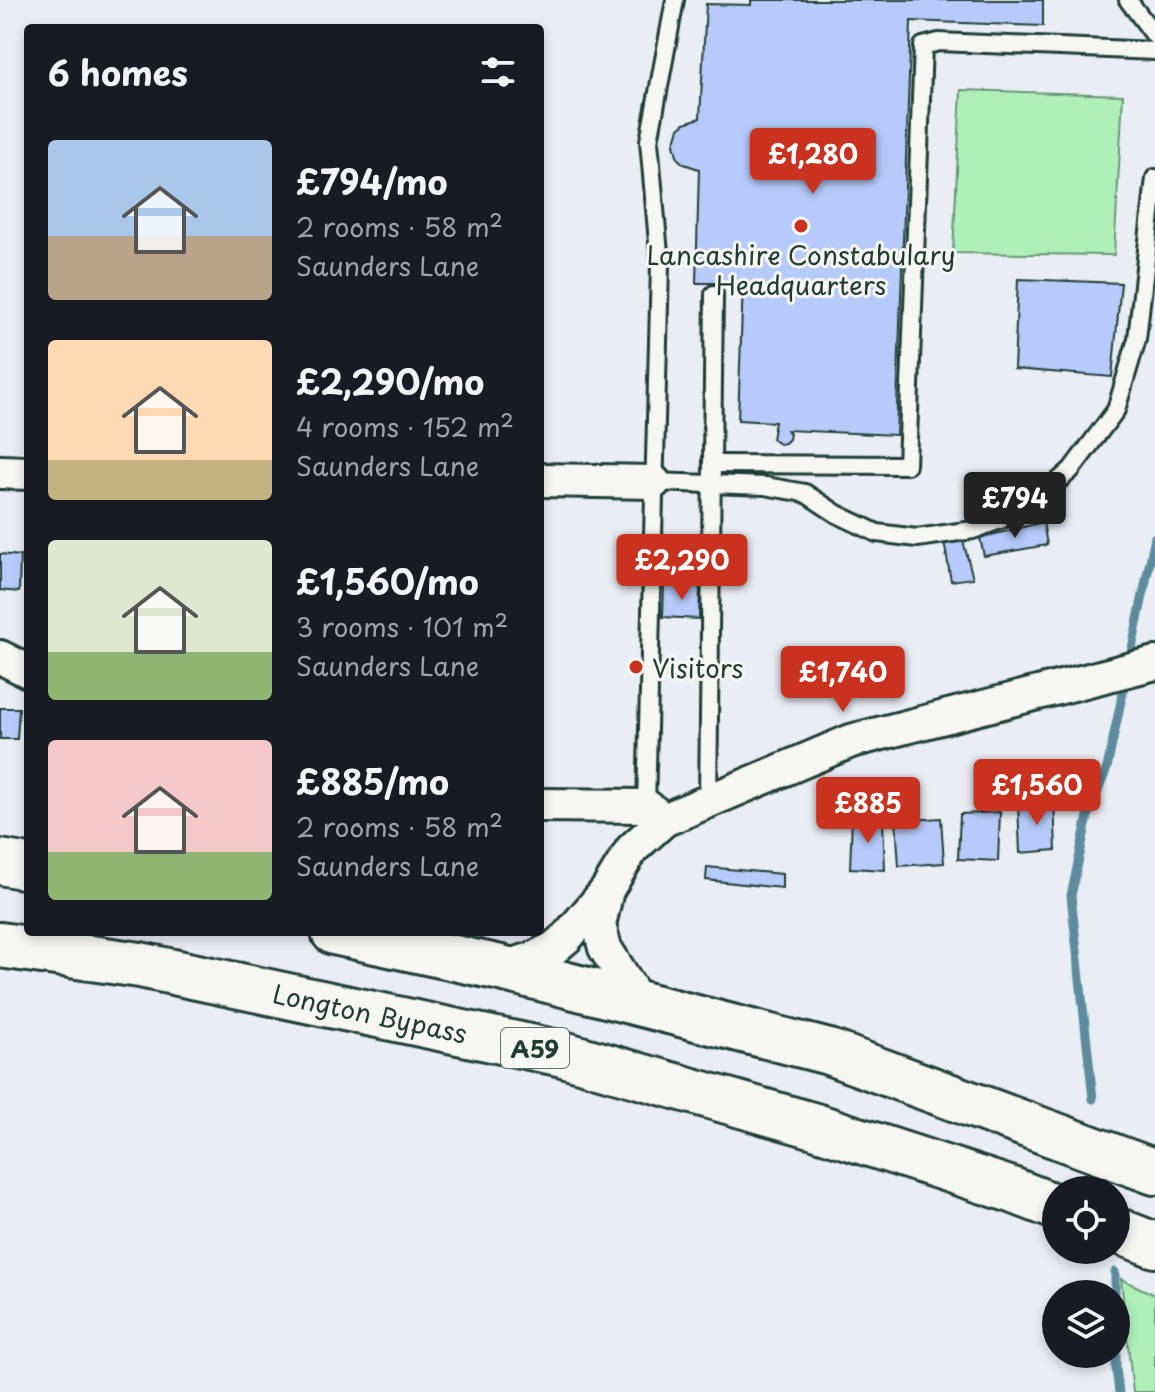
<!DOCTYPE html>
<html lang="en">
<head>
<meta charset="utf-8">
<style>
  body { margin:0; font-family:"Playpen Sans",sans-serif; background:#20242c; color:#f1f3f6; height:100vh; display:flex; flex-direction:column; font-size:30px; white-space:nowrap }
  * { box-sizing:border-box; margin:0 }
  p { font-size:26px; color:#9ea1a6 }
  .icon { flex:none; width:44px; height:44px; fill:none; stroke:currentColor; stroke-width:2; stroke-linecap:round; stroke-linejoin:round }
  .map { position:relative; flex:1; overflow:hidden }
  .drawer { position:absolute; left:24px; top:24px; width:520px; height:912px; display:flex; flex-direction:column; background:#171b24; border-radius:8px; box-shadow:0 4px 12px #0003 }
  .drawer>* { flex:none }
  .buttons { position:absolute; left:1042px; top:1176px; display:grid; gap:16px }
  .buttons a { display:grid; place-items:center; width:88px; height:88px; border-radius:50%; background:#171b24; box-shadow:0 4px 12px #0003; font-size:40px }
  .price { position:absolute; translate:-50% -68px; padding:0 18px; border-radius:8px; background:#c8321e; color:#fff; font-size:26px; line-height:52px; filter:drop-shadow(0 2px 4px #0008) }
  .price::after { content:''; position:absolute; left:50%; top:48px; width:24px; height:18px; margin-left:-12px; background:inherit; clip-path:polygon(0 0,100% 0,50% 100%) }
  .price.selected { background:#222; color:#fff }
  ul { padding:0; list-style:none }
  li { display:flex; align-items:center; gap:24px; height:200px; padding:0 24px }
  li span { display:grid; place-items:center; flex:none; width:224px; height:160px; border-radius:8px; color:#555 }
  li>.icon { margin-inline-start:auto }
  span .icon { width:96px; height:96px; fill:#fffc; stroke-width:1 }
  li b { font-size:34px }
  h2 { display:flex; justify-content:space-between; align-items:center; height:96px; padding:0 24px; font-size:34px }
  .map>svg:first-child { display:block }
  .green { fill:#aff0b9; stroke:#679676; stroke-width:2 }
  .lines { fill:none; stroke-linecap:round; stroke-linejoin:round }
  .stream { stroke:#5d8c9f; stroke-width:9 }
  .building { fill:#b7cbfb; stroke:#1f3d34; stroke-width:2 }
  .lane-casing { stroke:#1f3d34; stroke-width:22 }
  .street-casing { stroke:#1f3d34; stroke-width:38 }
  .highway-casing { stroke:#1f3d34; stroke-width:50 }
  .lane { stroke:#f6f6f2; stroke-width:16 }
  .street { stroke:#f6f6f2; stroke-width:32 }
  .highway { stroke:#f6f6f2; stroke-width:44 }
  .poi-dot { fill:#c8321e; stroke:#f6f6f2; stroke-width:3 }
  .labels { text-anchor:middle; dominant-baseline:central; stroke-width:6; stroke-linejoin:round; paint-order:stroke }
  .shield { fill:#f6f6f2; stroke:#60746d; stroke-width:2 }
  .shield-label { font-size:24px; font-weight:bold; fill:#1f3d34 }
  .poi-label { font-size:26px; fill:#1f3d34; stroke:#f6f6f2 }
  .street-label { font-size:26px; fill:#1f3d34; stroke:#f6f6f2 }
</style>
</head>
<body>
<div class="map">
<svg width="1155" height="1392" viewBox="0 0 1155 1392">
  <rect width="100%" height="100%" fill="#e9edf4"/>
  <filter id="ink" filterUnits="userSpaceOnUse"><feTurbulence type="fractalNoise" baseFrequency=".0125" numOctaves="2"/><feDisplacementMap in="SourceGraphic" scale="16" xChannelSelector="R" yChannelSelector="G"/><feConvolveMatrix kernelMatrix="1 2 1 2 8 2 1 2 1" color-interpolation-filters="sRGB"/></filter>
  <g filter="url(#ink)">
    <g class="green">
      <path d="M 961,90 L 1123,95 L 1114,255 L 953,253 Z"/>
      <path d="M 1121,1279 L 1155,1295 L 1155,1392 L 1133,1392 Z"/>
    </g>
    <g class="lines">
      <g class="stream">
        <path d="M 1129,663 L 1155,537"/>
        <path d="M 1093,1099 L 1071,896 L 1088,816 L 1107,768 L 1126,677"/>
        <path d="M 1115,1272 L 1115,1294"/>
        <path d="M 1116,1334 L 1116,1369 L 1119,1392"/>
      </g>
    </g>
    <g class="building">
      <path d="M 751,0 L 1043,0 L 1043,26 L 911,21 L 896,435 L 787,430 L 790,434 L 789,439 L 785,443 L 779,444 L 772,439 L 775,422 L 738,420 L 743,283 L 696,283 L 699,169 L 684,164 L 678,159 L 674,144 L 679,128 L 685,123 L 700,118 L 706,4 L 751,5 Z"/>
      <path d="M 1018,279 L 1121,283 L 1112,377 L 1014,369 Z"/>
      <path d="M 1043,522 L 1047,545 L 984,556 L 980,538 Z"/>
      <path d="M 962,537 L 973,578 L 951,581 L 944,541 Z"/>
      <path d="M 0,554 L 20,556 L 19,592 L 0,590 Z"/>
      <path d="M 664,585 L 700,587 L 699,619 L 663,617 Z"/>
      <path d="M 0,708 L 19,708 L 17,739 L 0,739 Z"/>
      <path d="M 1054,800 L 1056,850 L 1020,853 L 1018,804 Z"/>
      <path d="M 1000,812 L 998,861 L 958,859 L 960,814 Z"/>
      <path d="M 941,818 L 944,863 L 899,866 L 896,821 Z"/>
      <path d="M 852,819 L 883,820 L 885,870 L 850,868 Z"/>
      <path d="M 707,867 L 782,874 L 782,888 L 706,880 Z"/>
    </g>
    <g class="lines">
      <defs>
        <g id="lane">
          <path d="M 1128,0 L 1155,36"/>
          <path d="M 712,464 L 907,465 L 923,46 L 939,42 L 1155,51"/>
          <path d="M 654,482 L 765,486 L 805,493 L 837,514 L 877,533 L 917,538 L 973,530 L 1024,511 L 1071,470 L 1116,410 L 1137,339 L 1155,178"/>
          <path d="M 708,801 L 714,294"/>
          <path d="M 646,806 L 660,265 L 649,141 L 675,0"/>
        </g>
        <g id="street">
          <path d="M 0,472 L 28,473"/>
          <path d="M 540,480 L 654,482"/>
          <path d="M 0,657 L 28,671"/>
          <path d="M 540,805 L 646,806 L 664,820"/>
          <path d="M 607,890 L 599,925 L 605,948 L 640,1004"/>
          <path d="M 501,968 L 532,959 L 554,948 L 567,937 L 607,890 L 632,849 L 664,820 L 851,741 L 1155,663"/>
        </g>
        <g id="highway">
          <path d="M 0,862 L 28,867"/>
          <path d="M 334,932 L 501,968 L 829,1052 L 1155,1172"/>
          <path d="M 0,945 L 140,965 L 563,1054 L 815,1126 L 1012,1190 L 1056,1207"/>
          <path d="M 1116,1230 L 1155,1245"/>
        </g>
      </defs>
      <use href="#lane" class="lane-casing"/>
      <use href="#street" class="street-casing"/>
      <use href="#highway" class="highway-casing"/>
      <use href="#lane" class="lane"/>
      <use href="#street" class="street"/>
      <use href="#highway" class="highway"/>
    </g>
  </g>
  <g class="poi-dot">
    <circle cx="801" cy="226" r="8"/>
    <circle cx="636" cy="667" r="8"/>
  </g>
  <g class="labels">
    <rect class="shield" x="501" y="1028" width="68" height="40" rx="6"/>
    <g class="shield-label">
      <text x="535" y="1048">A59</text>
    </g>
    <g class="poi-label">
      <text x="801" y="254">Lancashire Constabulary<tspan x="801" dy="30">Headquarters</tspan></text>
      <text x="652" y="667" text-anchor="start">Visitors</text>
    </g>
    <g class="street-label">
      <text transform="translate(370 1013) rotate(12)">Longton Bypass</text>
    </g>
  </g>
</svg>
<div class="buttons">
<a><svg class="icon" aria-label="locate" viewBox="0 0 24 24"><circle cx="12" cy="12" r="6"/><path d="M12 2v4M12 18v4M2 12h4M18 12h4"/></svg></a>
<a><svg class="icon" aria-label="layers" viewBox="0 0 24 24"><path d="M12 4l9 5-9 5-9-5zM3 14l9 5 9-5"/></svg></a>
</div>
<b class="price" style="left:813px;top:196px">£1,280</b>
<b class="price selected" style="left:1015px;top:540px">£794</b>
<b class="price" style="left:682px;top:602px">£2,290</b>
<b class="price" style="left:843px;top:714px">£1,740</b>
<b class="price" style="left:1037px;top:827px">£1,560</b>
<b class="price" style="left:868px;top:845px">£885</b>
<section class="drawer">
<h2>6 homes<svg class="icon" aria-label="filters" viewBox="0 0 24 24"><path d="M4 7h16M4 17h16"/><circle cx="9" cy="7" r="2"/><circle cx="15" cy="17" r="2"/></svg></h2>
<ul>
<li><span style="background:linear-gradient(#a9c7e8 60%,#b9a48a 0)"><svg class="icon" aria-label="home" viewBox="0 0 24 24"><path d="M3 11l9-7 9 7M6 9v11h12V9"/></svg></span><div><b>£794/mo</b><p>2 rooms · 58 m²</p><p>Saunders Lane</p></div></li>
<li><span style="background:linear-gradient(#ffd9b3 75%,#c2b280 0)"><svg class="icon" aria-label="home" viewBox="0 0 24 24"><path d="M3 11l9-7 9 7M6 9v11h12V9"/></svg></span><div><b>£2,290/mo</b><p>4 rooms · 152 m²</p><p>Saunders Lane</p></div></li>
<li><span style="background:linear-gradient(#dfe7d0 70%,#8fb573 0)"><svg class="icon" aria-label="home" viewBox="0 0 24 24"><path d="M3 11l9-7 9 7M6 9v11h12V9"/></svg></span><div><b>£1,560/mo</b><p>3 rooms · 101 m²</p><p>Saunders Lane</p></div></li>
<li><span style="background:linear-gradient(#f6c9c9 70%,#8fb573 0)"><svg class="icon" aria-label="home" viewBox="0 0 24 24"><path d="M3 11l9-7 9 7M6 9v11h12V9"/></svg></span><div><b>£885/mo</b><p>2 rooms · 58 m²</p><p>Saunders Lane</p></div></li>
</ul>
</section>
</div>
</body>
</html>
